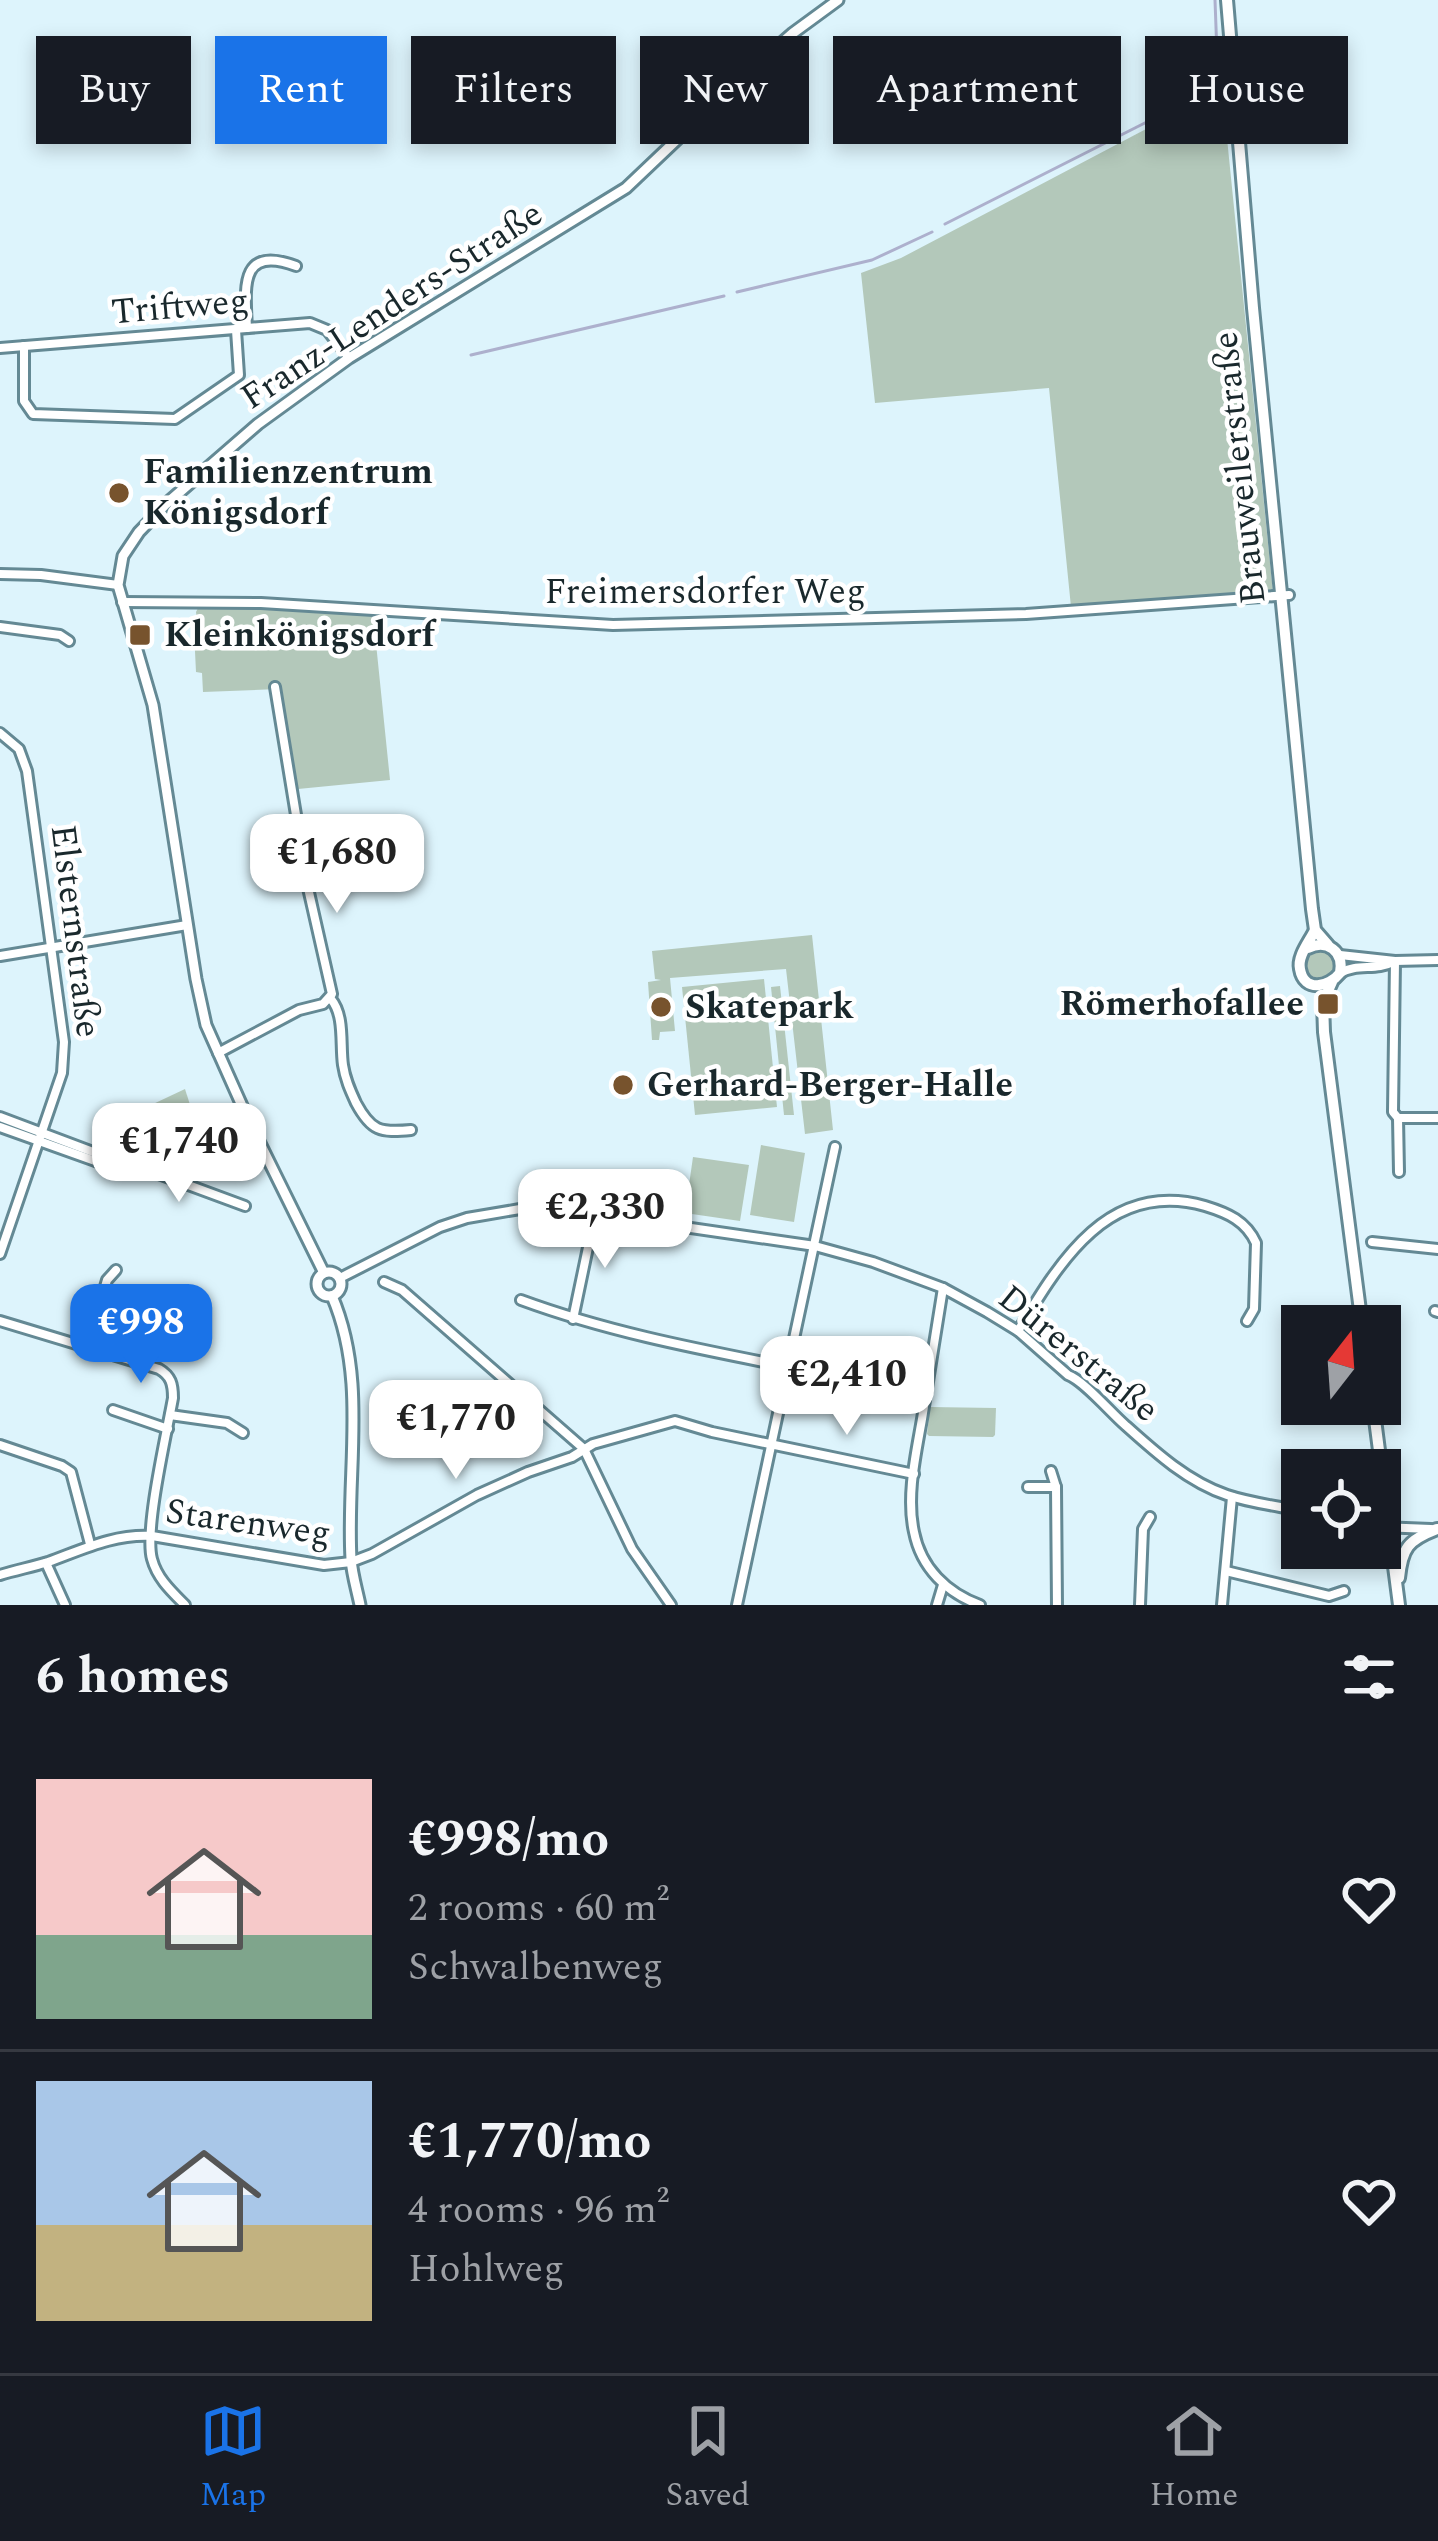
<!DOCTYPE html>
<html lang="en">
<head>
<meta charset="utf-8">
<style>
  body { margin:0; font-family:Spectral,serif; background:#20242c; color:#f1f3f6; height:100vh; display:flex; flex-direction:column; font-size:45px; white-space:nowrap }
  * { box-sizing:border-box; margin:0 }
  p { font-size:39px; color:#9ea1a6 }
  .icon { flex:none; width:66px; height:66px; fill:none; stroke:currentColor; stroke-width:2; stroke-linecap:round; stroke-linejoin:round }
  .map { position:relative; height:1605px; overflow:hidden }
  .drawer { display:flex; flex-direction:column; background:#171b24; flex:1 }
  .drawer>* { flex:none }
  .guide { position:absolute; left:36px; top:36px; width:1368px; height:108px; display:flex; gap:24px }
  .needle { width:78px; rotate:17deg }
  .tools { position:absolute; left:1281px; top:1305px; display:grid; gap:24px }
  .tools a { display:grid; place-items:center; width:120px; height:120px; border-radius:0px; background:#171b24; box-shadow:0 6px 18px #0003; font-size:60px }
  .price { position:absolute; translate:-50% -102px; padding:0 27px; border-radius:24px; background:#fff; color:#222; font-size:39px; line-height:78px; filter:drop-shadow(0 3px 6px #0008) }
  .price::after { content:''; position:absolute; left:50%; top:72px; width:36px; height:27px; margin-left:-18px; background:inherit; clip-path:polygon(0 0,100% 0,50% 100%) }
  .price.active { background:#1a73e8; color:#fff }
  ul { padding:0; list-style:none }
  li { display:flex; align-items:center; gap:36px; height:300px; padding:0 36px }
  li+li { border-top:3px solid #363941 }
  li span { display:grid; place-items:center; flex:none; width:336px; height:240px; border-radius:0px; color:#555 }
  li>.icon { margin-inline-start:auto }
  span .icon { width:144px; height:144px; fill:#fffc; stroke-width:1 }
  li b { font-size:51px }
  h2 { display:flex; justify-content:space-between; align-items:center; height:144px; padding:0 36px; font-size:51px }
  .tag { padding:0 42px; border-radius:0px; background:#171b24; box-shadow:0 6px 18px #0003; font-size:42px; line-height:108px }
  .tag.active { background:#1a73e8; color:#fff }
  .tabs { display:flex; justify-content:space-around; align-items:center; height:168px; border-top:3px solid #363941; background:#171b24; font-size:33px; color:#9ea1a6 }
  .tabs a { display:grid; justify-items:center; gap:6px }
  .tabs .active { color:#1a73e8 }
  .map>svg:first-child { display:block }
  .green { fill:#b3c8ba }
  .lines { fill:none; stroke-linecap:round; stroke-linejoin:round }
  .stream { stroke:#adb0cd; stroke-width:3 }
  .minor-casing { stroke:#648994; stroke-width:14 }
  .tertiary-casing { stroke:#648994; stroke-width:15 }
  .secondary-casing { stroke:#648994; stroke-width:16 }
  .minor { stroke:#fff; stroke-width:8 }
  .tertiary { stroke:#fff; stroke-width:9 }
  .secondary { stroke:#fff; stroke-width:10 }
  .poi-dot { fill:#77532d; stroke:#fff; stroke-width:4.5 }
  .labels { text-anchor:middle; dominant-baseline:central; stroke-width:9; stroke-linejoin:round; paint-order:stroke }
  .street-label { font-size:36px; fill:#19282c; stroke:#fff }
  .poi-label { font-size:36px; font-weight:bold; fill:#19282c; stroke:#fff; text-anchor:start }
</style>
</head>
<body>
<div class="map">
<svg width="1438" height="1605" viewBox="0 0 1438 1605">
  <rect width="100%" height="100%" fill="#ddf4fc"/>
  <g class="green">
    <path d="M 1222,89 L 1273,592 L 1071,607 L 1049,388 L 875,403 L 861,273 L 901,258 Z"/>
    <path d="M 199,606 L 373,614 L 390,780 L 298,789 L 292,785 L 278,689 L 203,692 L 202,673 L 196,672 L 194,631 L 198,630 L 196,612 Z"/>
    <path d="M 812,935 L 833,1130 L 805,1134 L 786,969 L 670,978 L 675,1031 L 660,1032 L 659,1040 L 652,1040 L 648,982 L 661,980 L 655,979 L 652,951 Z"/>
    <circle cx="1320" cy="964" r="15"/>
    <path d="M 764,979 L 777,1107 L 695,1115 L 682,987 Z"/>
    <path d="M 780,986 L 794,1115 L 784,1115 L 771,987 Z"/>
    <path d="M 185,1089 L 212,1174 L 189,1179 L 166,1171 L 151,1105 Z"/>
    <path d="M 761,1145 L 805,1153 L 794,1222 L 750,1215 Z"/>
    <path d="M 693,1157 L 749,1165 L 740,1221 L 685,1213 Z"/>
    <path d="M 930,1407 L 996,1408 L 995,1435 L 993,1437 L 929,1436 L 927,1434 Z"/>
  </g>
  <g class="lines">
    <g class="stream">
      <path d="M 945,224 L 1214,88 L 1218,82 L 1215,0"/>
      <path d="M 737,292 L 872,260 L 932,232"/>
      <path d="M 471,355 L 724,296"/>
    </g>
    <defs>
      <g id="minor">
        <path d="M 247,328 C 245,287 239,245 296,266"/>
        <path d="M 24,346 L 24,401 L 33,414 L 175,419 L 239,375 L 236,330"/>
        <path d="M 0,348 L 310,323 L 327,330 L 349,358"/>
        <path d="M 0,574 L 41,575 L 118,585"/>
        <path d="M 122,602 L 261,603 L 613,625 L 1026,614 L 1289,595"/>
        <path d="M 0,627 L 60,635 L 69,641"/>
        <path d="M 0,733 L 19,749 L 27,771 L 64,1042 L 62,1073 L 0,1254"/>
        <path d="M 1340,955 L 1395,961 L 1438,960"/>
        <path d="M 0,956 L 187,925"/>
        <path d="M 1395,961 L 1393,1112 L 1398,1118 L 1399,1172"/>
        <path d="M 1340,973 C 1357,963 1376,971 1393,962"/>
        <path d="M 331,999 C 345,1016 340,1044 343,1065 C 345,1079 350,1090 356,1103 C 371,1131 380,1133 411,1130"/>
        <path d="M 218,1053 L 299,1010 L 323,1004 L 332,994 L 308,888 L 275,687"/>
        <path d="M 0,1117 L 117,1161"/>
        <path d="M 1398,1118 L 1438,1118"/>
        <path d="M 0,1127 L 95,1161 L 153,1172 L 245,1206"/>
        <path d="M 1372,1242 L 1438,1249"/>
        <path d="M 340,1278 L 440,1227 L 467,1218 L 520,1209 L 581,1212 L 815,1246 L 873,1262 L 943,1288 L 987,1312 L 1018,1331 L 1068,1375 C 1084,1381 1110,1412 1125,1425 C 1155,1452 1188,1482 1227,1495 C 1251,1503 1277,1506 1302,1511"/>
        <path d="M 384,1282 L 402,1290 L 584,1449 L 632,1549 L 671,1605"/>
        <path d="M 943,1288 C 936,1332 929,1375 922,1419 C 916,1454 906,1496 914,1532 C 921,1568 947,1593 980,1605"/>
        <path d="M 521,1300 C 608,1332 698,1349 789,1367"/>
        <path d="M 1435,1311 L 1438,1312"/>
        <path d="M 573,1319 L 595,1214"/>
        <path d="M 0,1321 L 159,1369 C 171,1376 173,1384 173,1398 C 167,1432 144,1530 152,1559 C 157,1578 171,1591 185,1605"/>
        <path d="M 1018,1331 C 1060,1261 1109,1179 1205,1206 C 1228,1213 1246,1221 1256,1243 L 1254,1309 L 1247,1321"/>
        <path d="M 87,1347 L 107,1280 L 116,1270"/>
        <path d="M 113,1410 L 168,1429"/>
        <path d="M 170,1415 L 227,1423 L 243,1433"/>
        <path d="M 0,1445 L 62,1466 L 71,1472 L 90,1544"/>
        <path d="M 1051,1471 L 1056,1487 L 1057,1605"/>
        <path d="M 1028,1487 L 1056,1487"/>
        <path d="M 1380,1527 L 1431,1529"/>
        <path d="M 46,1563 L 65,1605"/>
        <path d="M 1226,1571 L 1329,1596 L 1344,1591"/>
        <path d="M 0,1575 C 16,1570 32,1567 48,1562 C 84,1549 113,1534 152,1536 L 324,1565 L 351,1562 L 372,1554 L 477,1495 L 528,1472 L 572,1457 L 593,1444 L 675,1421 L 712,1432 L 914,1474"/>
        <path d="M 737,1605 L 835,1147"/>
        <path d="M 937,1605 L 943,1585"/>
        <path d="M 1140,1605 L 1143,1529 L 1150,1517"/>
        <path d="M 1222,1605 L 1232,1497"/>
      </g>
      <g id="tertiary">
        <circle cx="329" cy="1284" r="12"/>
        <path d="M 324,1273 L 247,1117 L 206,1025 L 196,979 L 153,705 L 118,585 L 123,556 L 139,532 L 166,504 L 258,424 L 349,358 L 626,188 L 747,73 L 793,33 L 838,0"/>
        <path d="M 332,1296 C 368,1380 346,1470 351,1559 C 352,1574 357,1590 360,1605"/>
      </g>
      <g id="secondary">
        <path d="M 1227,0 L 1253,308 L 1312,909 L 1315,930 L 1328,945"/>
        <path d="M 1308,948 C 1327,939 1344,951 1340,973 C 1329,987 1304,993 1300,969 C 1297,956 1310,941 1315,930"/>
        <path d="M 1332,982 L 1323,1002 L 1324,1032 L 1362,1326"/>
        <path d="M 1373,1404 L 1399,1605"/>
        <path d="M 1399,1578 C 1402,1548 1408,1540 1437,1529"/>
      </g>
    </defs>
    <use href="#minor" class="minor-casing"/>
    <use href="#tertiary" class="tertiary-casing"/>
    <use href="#secondary" class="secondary-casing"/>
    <use href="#minor" class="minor"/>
    <use href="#tertiary" class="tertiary"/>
    <use href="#secondary" class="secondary"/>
  </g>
  <g class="poi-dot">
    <circle cx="119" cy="493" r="12"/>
    <rect x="128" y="623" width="24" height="24" rx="6"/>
    <rect x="1316" y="992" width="24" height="24" rx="6"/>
    <circle cx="661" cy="1007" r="12"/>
    <circle cx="623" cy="1085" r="12"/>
  </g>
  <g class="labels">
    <g class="street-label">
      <text transform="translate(392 306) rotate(-33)">Franz-Lenders-Straße</text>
      <text transform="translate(180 307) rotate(-5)">Triftweg</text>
      <text transform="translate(1240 468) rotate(-96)">Brauweilerstraße</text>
      <text x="705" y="592">Freimersdorfer Weg</text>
      <text transform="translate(75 931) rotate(83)">Elsternstraße</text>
      <text transform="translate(1078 1354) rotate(39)">Dürerstraße</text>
      <text transform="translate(248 1523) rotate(8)">Starenweg</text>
    </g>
    <g class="poi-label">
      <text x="143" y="472">Familienzentrum<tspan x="143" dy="41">Königsdorf</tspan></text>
      <text x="164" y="635">Kleinkönigsdorf</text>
      <text x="1304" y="1004" text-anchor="end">Römerhofallee</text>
      <text x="685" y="1007">Skatepark</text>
      <text x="647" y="1085">Gerhard-Berger-Halle</text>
    </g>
  </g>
</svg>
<div class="tools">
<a><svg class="needle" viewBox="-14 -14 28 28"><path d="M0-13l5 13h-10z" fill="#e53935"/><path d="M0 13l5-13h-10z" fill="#9ea1a6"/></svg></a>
<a><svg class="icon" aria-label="locate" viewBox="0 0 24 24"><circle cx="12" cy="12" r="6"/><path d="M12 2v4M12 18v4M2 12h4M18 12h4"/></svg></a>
</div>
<b class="price" style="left:337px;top:916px">€1,680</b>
<b class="price" style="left:179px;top:1205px">€1,740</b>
<b class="price" style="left:605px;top:1271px">€2,330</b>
<b class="price active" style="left:141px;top:1386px">€998</b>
<b class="price" style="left:847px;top:1438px">€2,410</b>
<b class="price" style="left:456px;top:1482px">€1,770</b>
<div class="guide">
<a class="tag">Buy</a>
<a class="tag active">Rent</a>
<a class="tag">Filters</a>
<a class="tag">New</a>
<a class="tag">Apartment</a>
<a class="tag">House</a>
</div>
</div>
<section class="drawer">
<h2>6 homes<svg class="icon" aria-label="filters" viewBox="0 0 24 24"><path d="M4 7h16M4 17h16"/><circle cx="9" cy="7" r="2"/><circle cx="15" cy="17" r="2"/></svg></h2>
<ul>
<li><span style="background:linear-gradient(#f6c9c9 65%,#7fa58c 0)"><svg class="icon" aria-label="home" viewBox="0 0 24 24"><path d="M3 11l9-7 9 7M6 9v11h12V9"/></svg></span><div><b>€998/mo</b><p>2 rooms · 60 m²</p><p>Schwalbenweg</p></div><svg class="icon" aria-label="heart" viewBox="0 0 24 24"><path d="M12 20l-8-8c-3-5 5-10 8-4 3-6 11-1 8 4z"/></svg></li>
<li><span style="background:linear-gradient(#a9c7e8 60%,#c2b280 0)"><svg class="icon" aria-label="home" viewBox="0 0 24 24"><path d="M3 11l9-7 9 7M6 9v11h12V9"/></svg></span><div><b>€1,770/mo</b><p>4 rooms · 96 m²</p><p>Hohlweg</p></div><svg class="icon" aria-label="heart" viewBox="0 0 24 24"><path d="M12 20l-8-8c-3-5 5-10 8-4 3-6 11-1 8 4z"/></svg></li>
</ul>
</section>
<nav class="tabs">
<a class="active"><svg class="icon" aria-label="map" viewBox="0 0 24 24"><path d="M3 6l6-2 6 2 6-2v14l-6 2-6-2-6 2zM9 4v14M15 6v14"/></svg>Map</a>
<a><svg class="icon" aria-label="saved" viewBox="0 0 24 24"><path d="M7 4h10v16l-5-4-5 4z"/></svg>Saved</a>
<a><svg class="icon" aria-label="home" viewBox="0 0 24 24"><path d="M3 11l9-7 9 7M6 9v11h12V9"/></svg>Home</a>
</nav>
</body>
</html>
